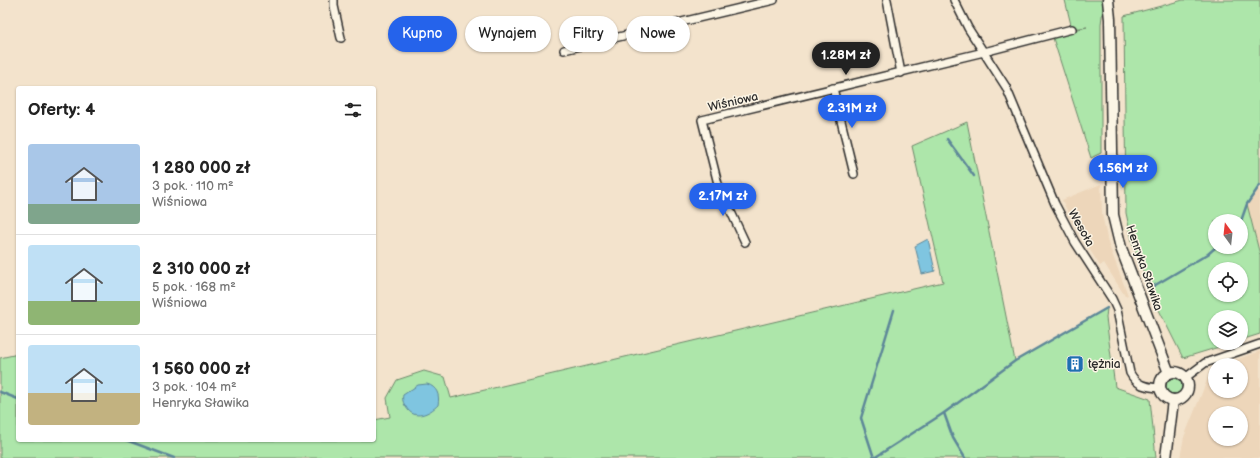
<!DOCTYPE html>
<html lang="pl">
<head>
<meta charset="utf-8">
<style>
  body { margin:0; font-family:"Balsamiq Sans",sans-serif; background:#f6f6f6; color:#222; height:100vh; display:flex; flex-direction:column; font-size:15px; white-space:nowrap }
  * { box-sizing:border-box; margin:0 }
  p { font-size:13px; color:#767676 }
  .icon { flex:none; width:22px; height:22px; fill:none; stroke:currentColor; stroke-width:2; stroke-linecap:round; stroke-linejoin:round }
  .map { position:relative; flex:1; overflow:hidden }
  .details { position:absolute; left:16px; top:86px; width:360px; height:356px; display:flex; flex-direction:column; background:#fff; border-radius:4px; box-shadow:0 1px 3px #0004 }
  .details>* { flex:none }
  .guide { position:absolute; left:388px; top:16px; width:380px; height:36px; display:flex; gap:8px }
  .needle { width:26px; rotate:345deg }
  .controls { position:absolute; left:1208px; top:214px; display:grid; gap:8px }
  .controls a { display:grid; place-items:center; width:40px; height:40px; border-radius:50%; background:#fff; box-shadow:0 1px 3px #0004; font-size:20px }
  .price { position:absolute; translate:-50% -34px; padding:0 9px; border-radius:14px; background:#2563eb; color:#fff; font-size:13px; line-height:26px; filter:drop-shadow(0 1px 2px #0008) }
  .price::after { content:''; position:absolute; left:50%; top:24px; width:12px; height:9px; margin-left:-6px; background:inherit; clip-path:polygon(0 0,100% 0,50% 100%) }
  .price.current { background:#222; color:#fff }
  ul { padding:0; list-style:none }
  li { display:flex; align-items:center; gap:12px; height:100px; padding:0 12px }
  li+li { border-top:1px solid #e0e0e0 }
  li span { display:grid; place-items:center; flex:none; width:112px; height:80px; border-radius:4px; color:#555 }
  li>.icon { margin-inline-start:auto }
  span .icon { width:48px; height:48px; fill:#fffc; stroke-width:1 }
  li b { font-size:17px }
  h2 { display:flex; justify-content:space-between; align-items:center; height:48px; padding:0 12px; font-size:17px }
  .pill { padding:0 14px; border-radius:18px; background:#fff; box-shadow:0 1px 3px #0004; font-size:14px; line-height:36px }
  .pill.current { background:#2563eb; color:#fff }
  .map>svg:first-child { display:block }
  .built { fill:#edd6ba; fill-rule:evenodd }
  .green { fill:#ade6aa; stroke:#6c886a; fill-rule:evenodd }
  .water { fill:#7fc5e0; stroke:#5d8798 }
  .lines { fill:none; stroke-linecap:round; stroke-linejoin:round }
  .stream { stroke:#5d8798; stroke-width:2.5 }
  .minor-casing { stroke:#2b2b2b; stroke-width:10 }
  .secondary-casing { stroke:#2b2b2b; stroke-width:13 }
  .minor { stroke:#fcf5e5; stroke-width:7 }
  .secondary { stroke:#fcf5e5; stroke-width:10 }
  .labels { text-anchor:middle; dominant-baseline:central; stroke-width:3; stroke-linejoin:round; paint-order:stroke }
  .street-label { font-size:12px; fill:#2b2b2b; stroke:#fcf5e5 }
  .poi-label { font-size:12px; fill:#2b2b2b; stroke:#fcf5e5; text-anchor:start }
</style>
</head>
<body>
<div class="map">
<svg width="1260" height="458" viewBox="0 0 1260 458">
  <rect width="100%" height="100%" fill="#f3e3cc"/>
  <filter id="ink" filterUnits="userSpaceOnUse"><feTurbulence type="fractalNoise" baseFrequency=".025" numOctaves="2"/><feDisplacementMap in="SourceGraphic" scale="8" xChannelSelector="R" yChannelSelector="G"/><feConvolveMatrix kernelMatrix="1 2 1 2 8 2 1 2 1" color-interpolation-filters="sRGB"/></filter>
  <g filter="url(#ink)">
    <g class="built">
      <path d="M 1101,184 L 1102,214 L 1108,243 L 1128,295 L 1125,296 L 1104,263 L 1100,266 L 1073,223 L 1062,200 Z"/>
      <path d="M 1260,187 L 1260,255 L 1247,204 Z"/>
      <path d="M 1260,351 L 1260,458 L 1180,458 L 1184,437 L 1212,368 L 1215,367 L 1215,391 L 1241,391 L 1241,365 L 1221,365 ZM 1215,413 L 1241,413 L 1241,439 L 1215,439 Z"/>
    </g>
    <g class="green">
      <path d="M 1065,0 L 1104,0 L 1101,24 L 1101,153 L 1091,158 L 1052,35 L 1087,27 L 1072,29 Z"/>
      <path d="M 1183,0 L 1260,0 L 1260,185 L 1247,204 L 1260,255 L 1260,334 L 1241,340 L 1241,317 L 1215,317 L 1215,343 L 1232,343 L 1183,358 L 1157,306 L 1133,245 L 1126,213 L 1124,16 ZM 1215,221 L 1241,221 L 1241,247 L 1215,247 ZM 1215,269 L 1241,269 L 1241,295 L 1215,295 Z"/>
      <path d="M 967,122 L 1015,361 L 1107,308 L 1106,318 L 1115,387 L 1150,399 L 1156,458 L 0,458 L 0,358 L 18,354 L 18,440 L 374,440 L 374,420 L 390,417 L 387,398 L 397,380 L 424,371 L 445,377 L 451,398 L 943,282 L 912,146 Z"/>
      <circle cx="1174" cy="386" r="8"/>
    </g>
    <g class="water">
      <path d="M 928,239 L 935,271 L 922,274 L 915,246 Z"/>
      <path d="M 427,384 C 437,387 440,395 438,405 C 429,414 414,421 406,407 C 403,403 402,399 403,395 L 418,385 Z"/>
    </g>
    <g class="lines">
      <g class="stream">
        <path d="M 947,139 L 974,176"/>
        <path d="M 1241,221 L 1247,204 L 1260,185"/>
        <path d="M 1152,287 L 1208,254 L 1216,247"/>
        <path d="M 894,310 L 861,418 L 874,458 L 944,413"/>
        <path d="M 0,392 L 18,399"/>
        <path d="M 126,440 L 174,458"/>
        <path d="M 965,458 L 953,438 L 944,413 L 1015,361 L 1107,308"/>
      </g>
      <defs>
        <g id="minor">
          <path d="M 334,0 L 334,6 L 341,38"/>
          <path d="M 887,0 L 901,73"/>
          <path d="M 954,0 L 968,28 L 1006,87 L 1055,204 L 1075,242 L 1112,299 L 1117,310 L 1130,373 C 1137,386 1146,387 1160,388"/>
          <path d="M 564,50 L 774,0"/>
          <path d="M 833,88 L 854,174"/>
          <path d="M 745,242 L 718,184 L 702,120 L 984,52 L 1072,29"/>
          <path d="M 1185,378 L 1205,363 L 1260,344"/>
        </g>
        <g id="secondary">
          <path d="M 1108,0 L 1110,19 L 1113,215 L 1121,248 L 1169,373"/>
          <circle cx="1174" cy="386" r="14"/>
          <path d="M 1166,458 L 1173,400"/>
        </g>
      </defs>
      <use href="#minor" class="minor-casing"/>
      <use href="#secondary" class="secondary-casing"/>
      <use href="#minor" class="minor"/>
      <use href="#secondary" class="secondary"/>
    </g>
  </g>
  <defs>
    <symbol id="building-square" viewBox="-11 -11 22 22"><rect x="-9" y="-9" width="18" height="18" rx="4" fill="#1f6fb2" stroke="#fcf5e5"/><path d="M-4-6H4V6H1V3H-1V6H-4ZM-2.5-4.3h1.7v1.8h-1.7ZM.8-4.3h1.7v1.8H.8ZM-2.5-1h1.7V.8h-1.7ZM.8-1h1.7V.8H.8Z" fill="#fff"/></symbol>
  </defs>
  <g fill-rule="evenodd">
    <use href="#building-square" x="1065" y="354" width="20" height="20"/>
  </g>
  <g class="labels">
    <g class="street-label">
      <text transform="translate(733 102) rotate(-13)">Wiśniowa</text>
      <text transform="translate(1081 228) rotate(61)">Wesoła</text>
      <text transform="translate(1144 268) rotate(71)">Henryka Sławika</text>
    </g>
    <g class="poi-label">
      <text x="1088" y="364">tężnia</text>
    </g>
  </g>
</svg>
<div class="controls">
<a><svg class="needle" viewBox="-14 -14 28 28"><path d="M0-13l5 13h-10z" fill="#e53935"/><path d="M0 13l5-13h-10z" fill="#767676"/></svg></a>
<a><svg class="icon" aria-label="locate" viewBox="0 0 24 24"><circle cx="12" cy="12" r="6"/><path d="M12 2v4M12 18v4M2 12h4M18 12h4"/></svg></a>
<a><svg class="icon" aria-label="layers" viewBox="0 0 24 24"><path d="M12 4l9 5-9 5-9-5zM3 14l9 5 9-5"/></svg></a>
<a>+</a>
<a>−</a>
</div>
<b class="price current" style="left:846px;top:76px">1.28M zł</b>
<b class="price" style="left:852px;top:129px">2.31M zł</b>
<b class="price" style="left:1123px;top:189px">1.56M zł</b>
<b class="price" style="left:723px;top:217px">2.17M zł</b>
<div class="guide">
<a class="pill current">Kupno</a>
<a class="pill">Wynajem</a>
<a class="pill">Filtry</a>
<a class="pill">Nowe</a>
</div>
<section class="details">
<h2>Oferty: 4<svg class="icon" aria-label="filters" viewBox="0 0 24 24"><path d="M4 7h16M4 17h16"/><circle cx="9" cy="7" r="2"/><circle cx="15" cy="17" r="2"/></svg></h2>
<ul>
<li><span style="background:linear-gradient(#a9c7e8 75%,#7fa58c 0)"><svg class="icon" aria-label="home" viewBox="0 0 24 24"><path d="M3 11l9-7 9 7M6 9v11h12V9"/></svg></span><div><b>1 280 000 zł</b><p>3 pok. · 110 m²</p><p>Wiśniowa</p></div></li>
<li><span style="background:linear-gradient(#bfe0f5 70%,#8fb573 0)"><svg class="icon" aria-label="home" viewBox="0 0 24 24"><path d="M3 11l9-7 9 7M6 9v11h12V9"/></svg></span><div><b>2 310 000 zł</b><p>5 pok. · 168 m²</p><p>Wiśniowa</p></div></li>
<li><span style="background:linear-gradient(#bfe0f5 60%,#c2b280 0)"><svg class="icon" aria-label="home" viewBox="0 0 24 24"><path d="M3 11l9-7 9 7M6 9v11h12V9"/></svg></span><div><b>1 560 000 zł</b><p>3 pok. · 104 m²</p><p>Henryka Sławika</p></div></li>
</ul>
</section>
</div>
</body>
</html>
